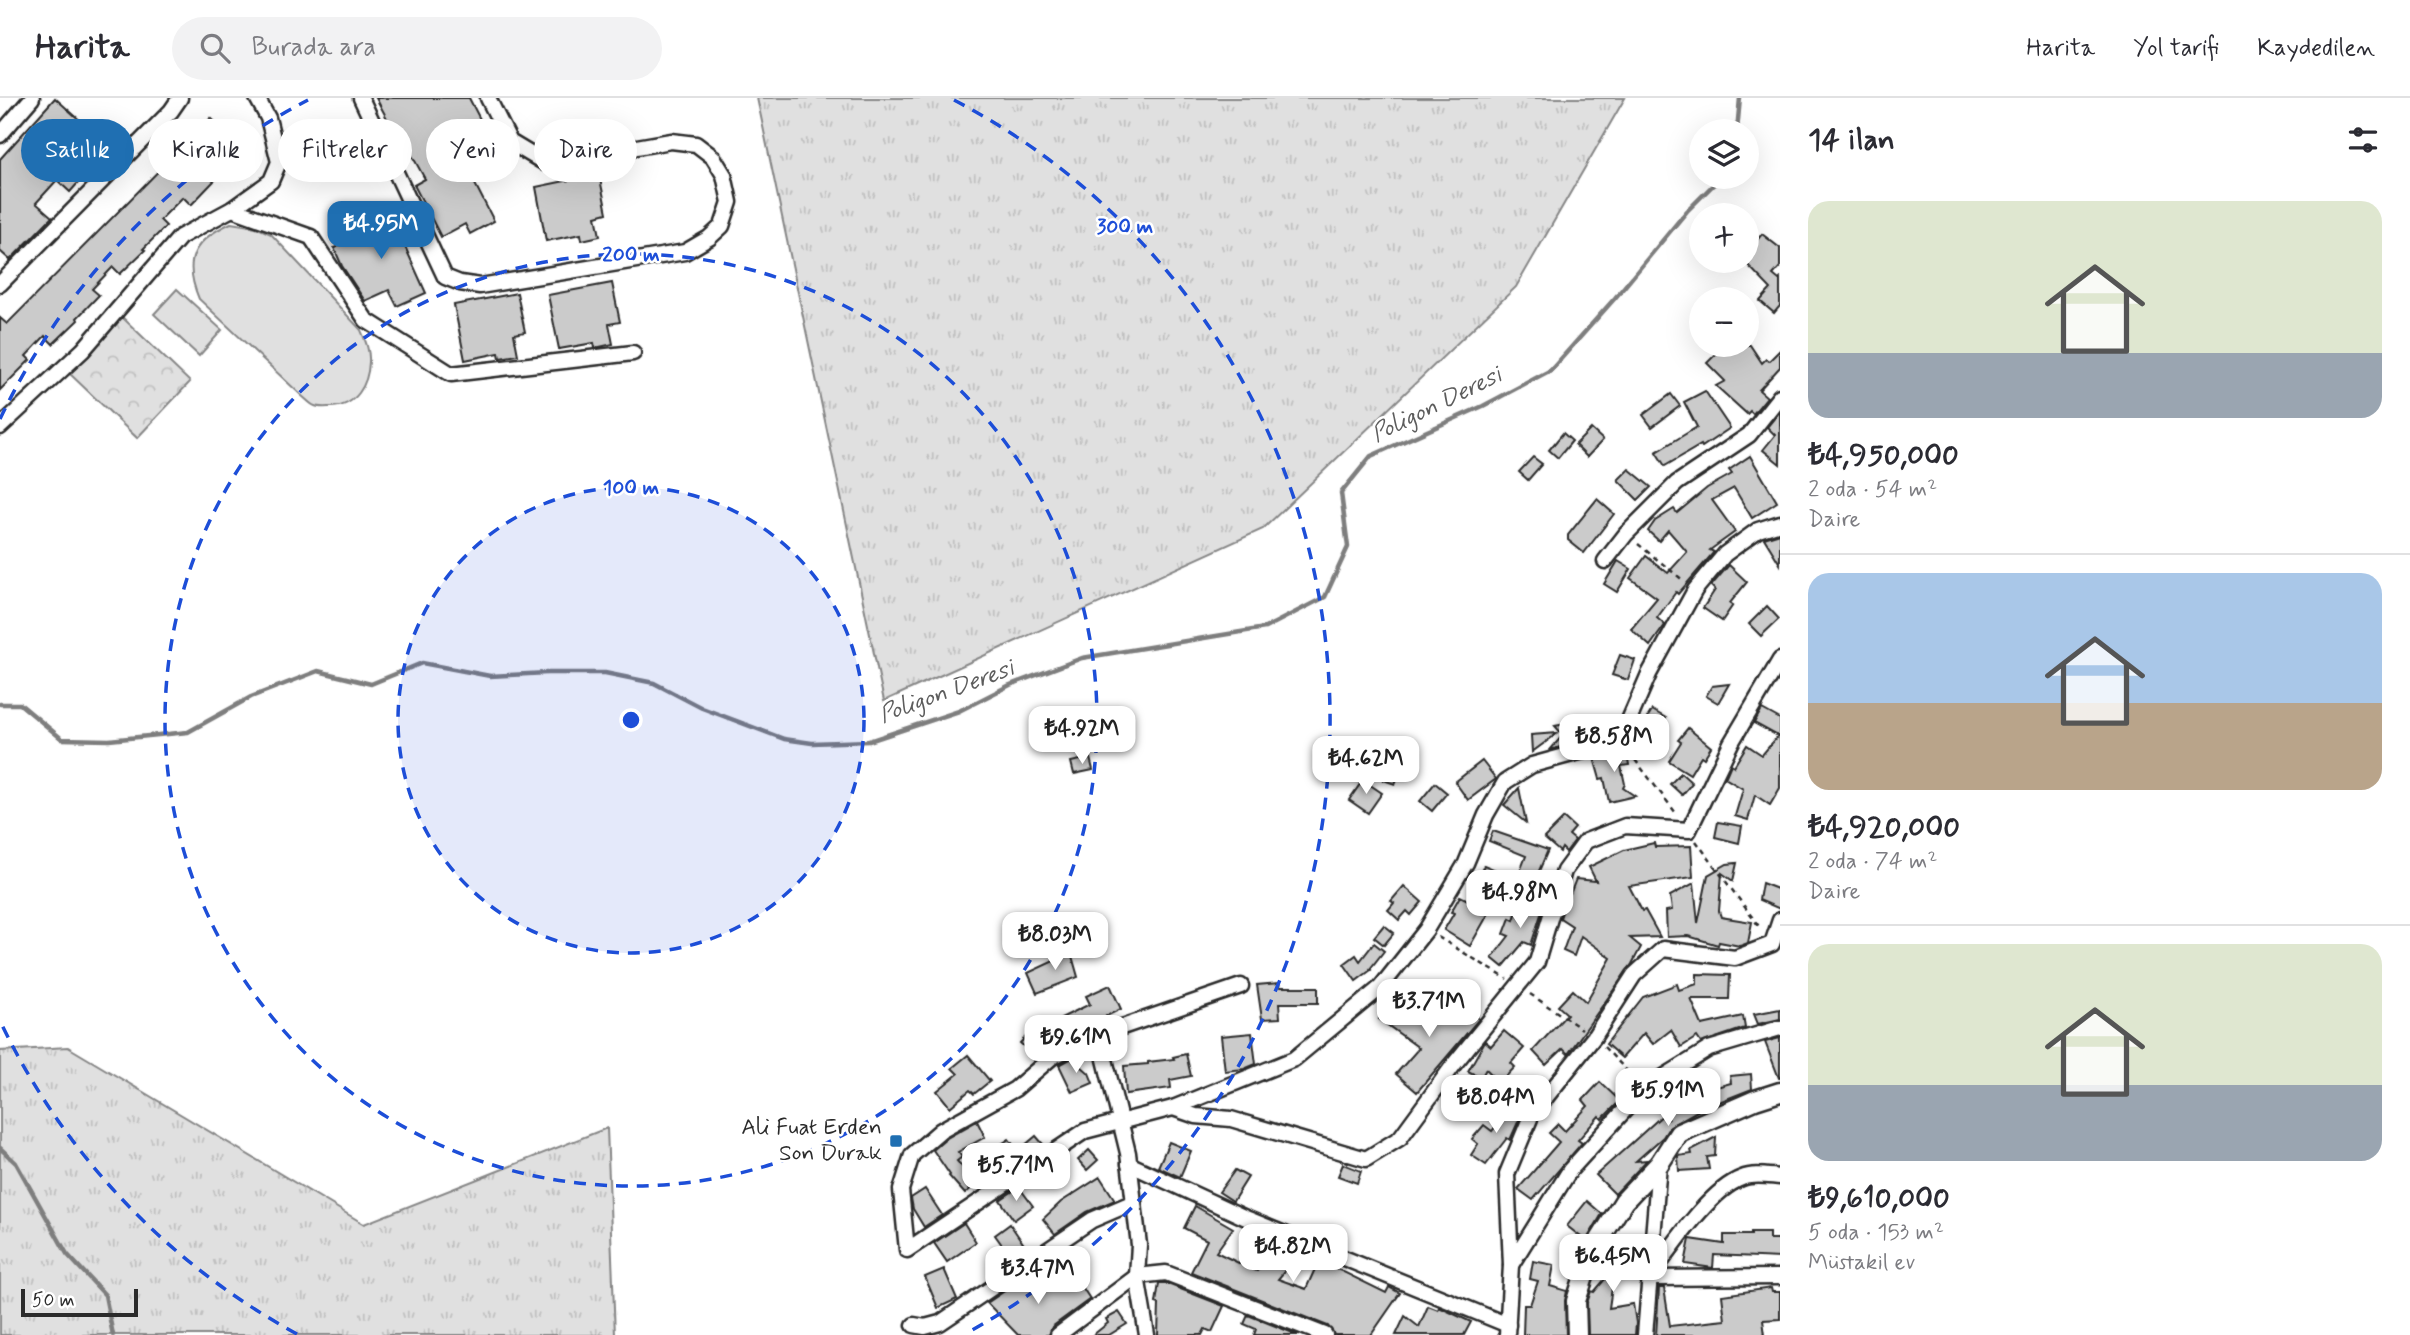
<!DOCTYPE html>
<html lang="tr">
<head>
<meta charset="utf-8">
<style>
  body { margin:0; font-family:Mynerve,sans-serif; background:#f2f2f3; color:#2b2b33; height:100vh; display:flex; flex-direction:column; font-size:26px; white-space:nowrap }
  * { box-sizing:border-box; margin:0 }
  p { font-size:23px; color:#7c7c81 }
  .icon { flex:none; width:38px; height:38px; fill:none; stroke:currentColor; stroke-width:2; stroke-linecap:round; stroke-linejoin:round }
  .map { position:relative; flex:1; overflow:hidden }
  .details { display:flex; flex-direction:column; background:#fff; width:630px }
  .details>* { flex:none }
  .hud { position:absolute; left:21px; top:21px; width:665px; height:63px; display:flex; gap:14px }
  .fabs { position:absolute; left:1689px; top:21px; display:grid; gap:14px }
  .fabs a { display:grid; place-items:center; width:70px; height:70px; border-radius:50%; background:#fff; box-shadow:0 7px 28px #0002; font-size:35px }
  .scale { position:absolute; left:21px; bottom:18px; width:117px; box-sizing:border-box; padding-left:7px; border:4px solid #2b2b2b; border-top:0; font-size:19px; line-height:24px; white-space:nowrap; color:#2b2b2b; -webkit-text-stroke:5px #fff; paint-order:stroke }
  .price { position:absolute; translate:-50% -60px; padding:0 16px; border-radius:14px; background:#fff; color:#222; font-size:23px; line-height:46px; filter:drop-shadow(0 2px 4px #0008) }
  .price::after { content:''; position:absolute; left:50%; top:42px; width:21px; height:16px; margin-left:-10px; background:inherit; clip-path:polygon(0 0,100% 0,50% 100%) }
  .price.active { background:#1f6fb2; color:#fff }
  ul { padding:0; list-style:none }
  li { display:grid; align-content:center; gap:14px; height:371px; padding:0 28px }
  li+li { border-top:2px solid #e1e1e2 }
  li span { display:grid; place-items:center; height:217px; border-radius:21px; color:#555 }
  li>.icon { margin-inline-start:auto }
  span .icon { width:126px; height:126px; fill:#fffc; stroke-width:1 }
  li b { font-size:30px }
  h2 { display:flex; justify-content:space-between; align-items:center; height:84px; padding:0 28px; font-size:30px }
  .chip { padding:0 24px; border-radius:32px; background:#fff; box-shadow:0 7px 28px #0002; font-size:24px; line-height:63px }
  .chip.active { background:#1f6fb2; color:#fff }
  header { display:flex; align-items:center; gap:42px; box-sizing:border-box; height:98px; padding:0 35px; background:#fff; border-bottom:2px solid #e1e1e2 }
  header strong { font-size:33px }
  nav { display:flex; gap:38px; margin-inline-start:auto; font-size:24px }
  .search { width:490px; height:63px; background:#f2f2f3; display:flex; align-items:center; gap:18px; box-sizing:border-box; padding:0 24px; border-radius:38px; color:#7c7c81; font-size:26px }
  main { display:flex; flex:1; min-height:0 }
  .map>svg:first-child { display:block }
  .grass { fill:url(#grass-tufts); stroke:#868686; stroke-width:2 }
  .park { fill:url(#park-crowns); stroke:#868686; stroke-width:2 }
  .pitch { fill:#e0e0e0; stroke:#868686; stroke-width:2 }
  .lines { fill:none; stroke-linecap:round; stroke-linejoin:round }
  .stream { stroke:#7e7e7e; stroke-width:4.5 }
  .building { fill:#cbcbcb; stroke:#2b2b2b; stroke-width:2 }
  .minor-casing { stroke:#2b2b2b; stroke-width:19 }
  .tertiary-casing { stroke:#2b2b2b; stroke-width:23 }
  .path { stroke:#2b2b2b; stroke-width:2.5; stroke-dasharray:5 5; stroke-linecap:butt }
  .minor { stroke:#fff; stroke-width:14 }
  .tertiary { stroke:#fff; stroke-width:18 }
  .ring { fill:none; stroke:#1d4ed8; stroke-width:3.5; stroke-dasharray:12 9 }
  .poi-dot { fill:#1f6fb2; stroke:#fff; stroke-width:2.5 }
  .labels { text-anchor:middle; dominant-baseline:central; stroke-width:5; stroke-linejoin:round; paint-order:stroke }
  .poi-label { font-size:23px; fill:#2b2b2b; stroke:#fff; text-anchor:end }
  .water-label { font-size:24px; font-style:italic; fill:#5c5c5c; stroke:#fff }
  .centre { fill:#1d4ed8; stroke:#fff; stroke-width:3.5 }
  .ring-label { font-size:21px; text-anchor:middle; font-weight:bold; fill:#1d4ed8; stroke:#fff; stroke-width:5; stroke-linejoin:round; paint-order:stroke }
</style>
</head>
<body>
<header>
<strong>Harita</strong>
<div class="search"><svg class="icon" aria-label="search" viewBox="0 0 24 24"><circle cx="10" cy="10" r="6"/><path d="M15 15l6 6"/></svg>Burada ara</div>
<nav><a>Harita</a><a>Yol tarifi</a><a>Kaydedilen</a></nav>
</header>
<main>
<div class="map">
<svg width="1780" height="1237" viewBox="0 0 1780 1237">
  <defs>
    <pattern id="grass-tufts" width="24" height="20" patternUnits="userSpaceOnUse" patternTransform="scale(1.75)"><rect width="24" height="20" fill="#e0e0e0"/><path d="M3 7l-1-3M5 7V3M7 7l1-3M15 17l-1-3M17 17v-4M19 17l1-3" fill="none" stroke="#c0c0c0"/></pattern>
    <pattern id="park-crowns" width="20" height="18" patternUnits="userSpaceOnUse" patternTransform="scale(1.75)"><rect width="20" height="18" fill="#e0e0e0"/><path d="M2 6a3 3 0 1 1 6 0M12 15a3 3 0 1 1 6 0" fill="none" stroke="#c0c0c0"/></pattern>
  </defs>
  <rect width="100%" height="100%" fill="#fff"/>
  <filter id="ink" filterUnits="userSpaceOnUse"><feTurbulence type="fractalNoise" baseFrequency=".0143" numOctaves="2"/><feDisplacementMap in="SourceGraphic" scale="14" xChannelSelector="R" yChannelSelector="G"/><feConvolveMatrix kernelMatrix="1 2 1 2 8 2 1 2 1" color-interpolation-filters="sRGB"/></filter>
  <g filter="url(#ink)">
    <g class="grass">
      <path d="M 757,0 L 1625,0 L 1516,189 L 1263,431 L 884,603 Z"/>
      <path d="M 68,949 L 364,1126 L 607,1030 L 615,1237 L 0,1237 L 0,953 Z"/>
    </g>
    <path class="park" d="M 122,219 L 190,284 L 137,340 L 69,275 Z"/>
    <g class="pitch">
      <path d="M 231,125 L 256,129 L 271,136 L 361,232 C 365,242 370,253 369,264 C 368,287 356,308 332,309 C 327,309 319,310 315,308 C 311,307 306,301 302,298 L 199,201 C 182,161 194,142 231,125 Z"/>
      <path d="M 177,191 L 222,232 L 199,258 L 154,216 Z"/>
    </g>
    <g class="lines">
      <g class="stream">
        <path d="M 1737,33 L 1740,0"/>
        <path d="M 0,606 L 20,606 L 62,641 L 109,642 L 188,634 L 251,599 L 318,573 L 371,586 L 422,565 L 490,578 L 547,575 L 605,575 L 654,585 L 702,610 L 784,641 L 812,645 L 869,643 L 959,613 L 1010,587 L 1082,560 L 1265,530 L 1325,499 L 1348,449 L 1341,395 L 1371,358 L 1483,308 L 1551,272 L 1615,200 L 1687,113 L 1721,79"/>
        <path d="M 0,1050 L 16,1065 L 67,1156 L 105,1197 L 113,1237"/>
      </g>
    </g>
    <g class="building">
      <path d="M 55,0 L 110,49 L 70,94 L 57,82 L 36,105 L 52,119 L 10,162 L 0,153 L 0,61 Z"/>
      <path d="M 376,0 L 469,0 L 483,27 L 453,43 L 494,123 L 470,136 L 465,126 L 441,139 L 414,87 L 425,81 L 408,50 L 404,52 Z"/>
      <path d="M 211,20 L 236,45 L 230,52 L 237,59 L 191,107 L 183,99 L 160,122 L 166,128 L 143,151 L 145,152 L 120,176 L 113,169 L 92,191 L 99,197 L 77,220 L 78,222 L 53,246 L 45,238 L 26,258 L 30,262 L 0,292 L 0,220 L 7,226 Z"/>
      <path d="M 599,76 L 607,115 L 596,118 L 600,138 L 582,142 L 581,136 L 546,143 L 536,89 Z"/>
      <path d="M 388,111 L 426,195 L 397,208 L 389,192 L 365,203 L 342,168 L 334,150 L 365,136 L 359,124 Z"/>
      <path d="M 1762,136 L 1780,150 L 1780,169 L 1773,177 L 1779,182 L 1780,181 L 1780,208 L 1774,215 L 1760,203 L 1771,191 L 1744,163 L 1746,163 L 1746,141 L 1753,147 Z"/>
      <path d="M 612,185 L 620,224 L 609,226 L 613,246 L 595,250 L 594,245 L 559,251 L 548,197 Z"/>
      <path d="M 517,195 L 525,234 L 514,236 L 518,257 L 500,260 L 499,255 L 465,262 L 454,207 Z"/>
      <path d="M 1725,247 L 1750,247 L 1762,265 L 1766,261 L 1769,263 L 1780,252 L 1780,269 L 1759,292 L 1767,299 L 1753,316 L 1750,313 L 1747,316 L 1716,288 L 1725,283 L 1707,265 Z"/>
      <path d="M 1705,293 L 1730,330 L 1702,349 L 1701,347 L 1665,368 L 1656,354 L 1697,329 L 1684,304 Z"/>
      <path d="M 1671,296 L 1680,308 L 1652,329 L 1643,317 Z"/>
      <path d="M 1780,313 L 1780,366 L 1763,352 L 1775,337 L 1767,329 Z"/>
      <path d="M 1591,331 L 1603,342 L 1587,359 L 1575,347 Z"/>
      <path d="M 1563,335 L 1572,343 L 1558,360 L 1549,352 Z"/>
      <path d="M 1750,358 L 1777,404 L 1752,420 L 1734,390 L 1712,402 L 1735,434 L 1710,452 L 1714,454 L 1678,496 L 1676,494 L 1657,520 L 1665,527 L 1650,548 L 1631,531 L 1657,500 L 1630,480 L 1646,458 L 1668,475 L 1687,454 L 1668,432 L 1659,443 L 1648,433 L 1655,423 L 1674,411 L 1677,415 L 1707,390 L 1732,376 L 1729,372 Z"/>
      <path d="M 1533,359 L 1542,366 L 1528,382 L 1519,374 Z"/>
      <path d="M 1629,371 L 1651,389 L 1638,402 L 1618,382 Z"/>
      <path d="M 1597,401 L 1614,416 L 1584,455 L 1568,442 L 1568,437 Z"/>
      <path d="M 1780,435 L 1780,466 L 1764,440 Z"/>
      <path d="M 1618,463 L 1631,471 L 1617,494 L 1604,486 Z"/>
      <path d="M 1729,467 L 1747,484 L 1730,505 L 1733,507 L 1722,523 L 1703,510 L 1715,492 L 1711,488 Z"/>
      <path d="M 1767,508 L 1779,521 L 1761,538 L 1749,526 Z"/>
      <path d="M 1620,557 L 1635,562 L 1628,582 L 1612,577 Z"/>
      <path d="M 1729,586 L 1718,605 L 1706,598 L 1712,588 Z"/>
      <path d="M 1762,611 L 1780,621 L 1780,690 L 1770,707 L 1755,697 L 1748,722 L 1735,718 L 1743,691 L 1725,680 L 1731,666 L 1734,668 L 1747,647 L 1762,657 L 1778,638 L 1754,625 Z"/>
      <path d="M 1652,612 L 1666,620 L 1656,637 L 1644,630 L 1644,625 Z"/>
      <path d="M 1582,623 L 1585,642 L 1550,652 L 1563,637 L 1555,628 Z"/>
      <path d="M 1688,630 L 1711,649 L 1704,660 L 1701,658 L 1690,676 L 1669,663 L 1681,644 L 1678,642 Z"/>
      <path d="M 1558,635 L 1532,654 L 1531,637 Z"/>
      <path d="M 1626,651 L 1629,667 L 1621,668 L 1625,686 L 1623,690 L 1635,698 L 1609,704 L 1604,680 L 1600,681 L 1594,660 Z"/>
      <path d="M 1393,656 L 1405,661 L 1395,686 L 1383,682 Z"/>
      <path d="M 1090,660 L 1093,672 L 1074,676 L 1071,664 Z"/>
      <path d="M 1482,663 L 1496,681 L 1468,702 L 1455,684 Z"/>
      <path d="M 1681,675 L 1692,685 L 1682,697 L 1670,686 Z"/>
      <path d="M 1363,682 L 1382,695 L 1368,715 L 1349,702 Z"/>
      <path d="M 1435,685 L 1447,695 L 1432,713 L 1420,703 Z"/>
      <path d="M 1519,690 L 1526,725 L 1504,707 Z"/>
      <path d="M 1564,720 L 1575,730 L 1569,737 L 1575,742 L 1566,754 L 1562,750 L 1560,754 L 1544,740 Z"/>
      <path d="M 1718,724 L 1742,728 L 1739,745 L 1715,739 Z"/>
      <path d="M 1493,733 L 1548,752 L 1527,801 L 1478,780 L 1484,767 L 1517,781 L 1526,758 L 1489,743 Z"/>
      <path d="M 1654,745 L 1655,749 L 1691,748 L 1693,779 L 1629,788 L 1642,813 L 1645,812 L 1660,839 L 1630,840 L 1641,849 L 1632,866 L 1568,956 L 1563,951 L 1546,967 L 1533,953 L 1567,916 L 1558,908 L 1573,892 L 1586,904 L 1611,860 L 1581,838 L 1574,858 L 1563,853 L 1572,828 L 1560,820 L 1566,802 L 1570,796 L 1576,781 L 1596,783 L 1589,769 L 1624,752 Z"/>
      <path d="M 1737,765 L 1733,783 L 1722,775 L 1719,813 L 1721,819 L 1752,824 L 1748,845 L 1740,848 L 1719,844 L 1718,847 L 1688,838 L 1667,839 L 1666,813 L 1672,812 L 1670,798 L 1694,785 L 1698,825 L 1708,777 L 1727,766 Z"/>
      <path d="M 1762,785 L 1780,792 L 1780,811 L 1759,802 Z"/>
      <path d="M 1404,788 L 1422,804 L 1411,817 L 1407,813 L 1399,822 L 1388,812 L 1394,805 L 1391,803 Z"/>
      <path d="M 1460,798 L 1490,813 L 1470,848 L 1444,832 L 1454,815 L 1451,814 Z"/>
      <path d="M 1521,800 L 1544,807 L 1531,847 L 1524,844 L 1503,869 L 1492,860 L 1509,838 L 1504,836 L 1510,820 L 1514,822 Z"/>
      <path d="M 1384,827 L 1394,835 L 1384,847 L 1374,839 Z"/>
      <path d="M 1374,845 L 1384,853 L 1370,871 L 1371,872 L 1356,883 L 1344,866 L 1356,857 L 1360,863 Z"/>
      <path d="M 1070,851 L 1078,879 L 1037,895 L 1028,875 L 1054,863 L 1052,856 Z"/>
      <path d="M 1697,876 L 1730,877 L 1729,901 L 1691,901 L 1702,927 L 1743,918 L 1745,930 L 1701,945 L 1697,939 L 1681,949 L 1671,932 L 1653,946 L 1644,935 L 1622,960 L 1606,946 L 1643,899 L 1677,886 L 1679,892 L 1697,886 Z"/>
      <path d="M 1279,885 L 1280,889 L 1318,889 L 1318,905 L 1279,905 L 1280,920 L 1262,921 L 1257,887 Z"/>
      <path d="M 1110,887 L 1121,911 L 1069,936 L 1061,920 L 1090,906 L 1086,898 Z"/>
      <path d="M 1453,902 L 1462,910 L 1464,908 L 1479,921 L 1417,994 L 1396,976 L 1419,950 L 1379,921 L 1392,904 L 1425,929 Z"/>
      <path d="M 1780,911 L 1780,921 L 1758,926 L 1754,916 Z"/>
      <path d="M 1037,927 L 1047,936 L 1030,954 L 1020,945 Z"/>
      <path d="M 1504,933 L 1524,950 L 1511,965 L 1515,969 L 1500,985 L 1486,971 L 1481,980 L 1468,973 L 1485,943 L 1491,948 Z"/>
      <path d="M 1252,935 L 1256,966 L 1244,971 L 1225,973 L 1221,938 Z"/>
      <path d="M 1780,940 L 1780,980 L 1779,980 L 1765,944 Z"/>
      <path d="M 1186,956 L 1191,978 L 1170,982 L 1171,990 L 1126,996 L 1124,968 L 1148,966 L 1148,964 L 1174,961 L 1173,959 Z"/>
      <path d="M 968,957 L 990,983 L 974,996 L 970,992 L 950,1009 L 937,993 L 958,976 L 952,970 Z"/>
      <path d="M 1072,960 L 1089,975 L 1093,985 L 1072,994 L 1059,967 Z"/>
      <path d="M 1751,976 L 1752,991 L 1701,1011 L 1670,1028 L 1663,1039 L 1636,1063 L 1647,1062 L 1615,1096 L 1596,1077 L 1666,1014 L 1659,1004 L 1692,990 L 1694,995 L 1731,985 L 1730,978 Z"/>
      <path d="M 1600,984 L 1620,1003 L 1602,1021 L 1599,1018 L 1578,1042 L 1582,1045 L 1533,1102 L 1518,1091 L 1559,1044 L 1549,1035 L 1558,1026 L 1565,1033 L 1588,1008 L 1583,1002 Z"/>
      <path d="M 1517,989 L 1530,999 L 1522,1009 L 1509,1000 Z"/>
      <path d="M 1514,1005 L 1523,1013 L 1510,1042 L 1507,1040 L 1486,1067 L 1471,1057 L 1478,1046 L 1472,1041 L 1484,1027 L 1492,1033 Z"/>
      <path d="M 977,1023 L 985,1039 L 958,1054 L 962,1059 L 957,1063 L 977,1085 L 965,1096 L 949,1078 L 950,1077 L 933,1052 L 947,1040 Z"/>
      <path d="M 1036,1038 L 1043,1046 L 1006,1074 L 991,1053 L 1009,1041 L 1018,1053 Z"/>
      <path d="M 1716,1039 L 1715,1058 L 1707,1059 L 1709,1071 L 1679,1073 L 1678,1058 L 1692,1056 L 1691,1052 Z"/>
      <path d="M 1169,1044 L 1191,1053 L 1180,1079 L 1158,1069 Z"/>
      <path d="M 1089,1052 L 1098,1062 L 1087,1072 L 1078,1062 Z"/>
      <path d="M 1343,1066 L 1361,1073 L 1357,1085 L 1338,1078 Z"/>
      <path d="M 1235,1072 L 1248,1079 L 1233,1103 L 1219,1094 Z"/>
      <path d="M 1100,1079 L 1115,1102 L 1087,1114 L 1055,1136 L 1043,1121 L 1061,1104 Z"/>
      <path d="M 1019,1089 L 1033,1108 L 1014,1122 L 1000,1102 Z"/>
      <path d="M 925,1091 L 942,1117 L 924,1129 L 913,1111 L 911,1100 Z"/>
      <path d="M 1587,1103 L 1602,1116 L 1586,1143 L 1567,1128 Z"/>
      <path d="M 1195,1108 L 1233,1130 L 1216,1154 L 1245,1168 L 1257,1173 L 1274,1150 L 1281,1154 L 1284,1149 L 1299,1156 L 1278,1181 L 1306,1191 L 1319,1162 L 1386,1195 L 1389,1189 L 1400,1195 L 1371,1237 L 1334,1237 L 1328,1228 L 1191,1174 L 1207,1142 L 1184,1130 Z"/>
      <path d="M 964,1125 L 976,1144 L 947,1164 L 934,1145 Z"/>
      <path d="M 1010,1126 L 1027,1151 L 1012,1161 L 995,1137 Z"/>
      <path d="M 1751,1135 L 1769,1135 L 1769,1141 L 1780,1141 L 1780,1160 L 1714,1157 L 1713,1170 L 1685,1166 L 1690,1141 L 1724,1146 L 1724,1137 L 1751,1137 Z"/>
      <path d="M 1628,1137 L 1642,1149 L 1632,1159 L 1635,1162 L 1619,1180 L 1614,1175 L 1609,1210 L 1633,1206 L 1636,1225 L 1635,1237 L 1588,1237 L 1587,1205 L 1591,1193 L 1594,1194 L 1612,1173 L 1601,1164 L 1602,1159 L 1613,1142 L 1618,1147 Z"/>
      <path d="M 1533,1163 L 1554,1167 L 1550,1188 L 1567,1193 L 1565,1203 L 1566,1237 L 1523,1237 L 1524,1207 L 1530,1207 L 1538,1183 L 1530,1181 Z"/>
      <path d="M 944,1171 L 957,1201 L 938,1210 L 925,1179 Z"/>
      <path d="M 1025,1179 L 1038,1196 L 1054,1180 L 1063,1190 L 1077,1181 L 1090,1201 L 1052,1229 L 1049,1237 L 1018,1237 L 987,1205 Z"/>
      <path d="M 1159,1185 L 1165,1185 L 1224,1208 L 1212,1234 L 1205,1231 L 1202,1237 L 1158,1237 L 1159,1206 L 1156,1205 Z"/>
      <path d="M 1659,1190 L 1664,1190 L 1670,1228 L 1725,1222 L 1722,1197 L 1771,1190 L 1772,1194 L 1780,1194 L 1780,1221 L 1763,1222 L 1765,1237 L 1656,1237 Z"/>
      <path d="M 1428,1208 L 1438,1212 L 1439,1209 L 1471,1224 L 1464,1237 L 1396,1237 L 1405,1218 L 1419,1229 Z"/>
      <path d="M 1119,1214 L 1127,1226 L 1109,1237 L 1093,1237 L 1108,1225 L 1106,1221 Z"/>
      <path d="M 1248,1217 L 1298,1237 L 1254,1237 L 1256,1231 L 1244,1226 Z"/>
    </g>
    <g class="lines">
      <defs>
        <g id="minor">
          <path d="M 361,0 L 445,179 L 460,185 L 480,188 L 685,154 L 709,140 L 722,128 L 730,104 L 724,77 L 713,59 L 696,46 L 671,43 L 545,65 L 510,44 L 488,0"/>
          <path d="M 0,37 L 32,0"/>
          <path d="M 232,111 L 311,139 L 366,222 L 451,276 L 633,255"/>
          <path d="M 0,186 L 171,13 L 180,0"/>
          <path d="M 0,329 L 83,252 L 180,139 L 232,111 L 271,83 L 279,64 L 268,20 L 257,0"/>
          <path d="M 1605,463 L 1626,436 L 1677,385 L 1749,337 L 1780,298"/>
          <path d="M 1241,888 L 1099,937 L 1052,959 L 1015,991 L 941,1032 L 912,1057 L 901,1092 L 907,1152 L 1085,1033 L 1173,1010 L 1294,961 L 1380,890 L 1426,832 L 1466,765 L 1486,717 L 1505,684 L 1532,667 L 1620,643 L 1649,576 L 1695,492 L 1725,456 L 1758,432 L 1780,425"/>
          <path d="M 1099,937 L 1128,1055 L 1139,1147 L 1137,1178 L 1147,1237"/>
          <path d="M 1173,1010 L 1196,1018 L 1231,1021 L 1366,1061 L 1400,1040 L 1455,965 L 1537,864 L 1564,773 L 1586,743 L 1625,728 L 1689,732 L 1731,645 L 1780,562"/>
          <path d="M 1129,1066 L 1248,1121 L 1508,1227"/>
          <path d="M 1780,1079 C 1768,1078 1753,1075 1742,1080 C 1709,1092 1671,1151 1649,1180 L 1780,1179"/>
          <path d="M 1511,1167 L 1570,1072 L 1644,991 L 1709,951 L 1780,930"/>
          <path d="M 914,1227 L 925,1229 L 940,1225 L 1092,1122 L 1134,1104"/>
          <path d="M 1058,1237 L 1137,1178 L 1166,1175 L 1325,1237"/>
          <path d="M 1507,1237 L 1511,1167 L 1507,1076 L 1531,1018 L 1594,939 L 1634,877 L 1663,851 L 1735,860 L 1772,846 L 1780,822"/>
          <path d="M 1645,1237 L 1659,1066"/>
        </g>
        <path id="tertiary" d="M 1577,1237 L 1576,1203 L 1592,1154 L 1624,1103 L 1659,1066 L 1679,1035 L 1755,1002 L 1780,994"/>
      </defs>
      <use href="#minor" class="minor-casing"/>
      <use href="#tertiary" class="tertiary-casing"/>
      <g class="path">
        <path d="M 1638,446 L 1684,483"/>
        <path d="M 1629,654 L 1676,715"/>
        <path d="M 1696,743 L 1761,831"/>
        <path d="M 1438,839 L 1507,881"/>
        <path d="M 1530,896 L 1582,931"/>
        <path d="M 1604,949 L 1633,979"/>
        <path d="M 1654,1003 L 1669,1022"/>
      </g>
      <use href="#minor" class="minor"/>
      <use href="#tertiary" class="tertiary"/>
    </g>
  </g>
  <circle cx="631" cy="622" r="233" fill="#1d4ed8" fill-opacity=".12"/>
  <g class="ring">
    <circle cx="631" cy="622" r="233"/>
    <circle cx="631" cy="622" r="466"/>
    <path d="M297 1236A699 699 0 0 1 0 923M0 321A699 699 0 0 1 308 2M954 2A699 699 0 0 1 965 1236"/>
  </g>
  <rect class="poi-dot" x="889" y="1036" width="14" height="14" rx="3.5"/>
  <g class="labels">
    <g class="poi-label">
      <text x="882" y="1030">Ali Fuat Erden<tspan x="882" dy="26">Son Durak</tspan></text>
    </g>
    <g class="water-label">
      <text transform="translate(1437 307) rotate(-26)">Poligon Deresi</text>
      <text transform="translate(947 594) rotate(-20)">Poligon Deresi</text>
    </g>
  </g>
  <circle cx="631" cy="622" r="10" class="centre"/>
  <g class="ring-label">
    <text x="1125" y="135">300 m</text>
    <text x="631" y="163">200 m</text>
    <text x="631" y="396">100 m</text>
  </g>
</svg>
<div class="fabs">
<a><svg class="icon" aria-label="layers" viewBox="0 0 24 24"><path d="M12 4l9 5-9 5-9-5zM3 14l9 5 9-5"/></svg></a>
<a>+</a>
<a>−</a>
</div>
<div class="scale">50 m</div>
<b class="price active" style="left:381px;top:163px">₺4.95M</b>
<b class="price" style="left:1082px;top:668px">₺4.92M</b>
<b class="price" style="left:1614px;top:676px">₺8.58M</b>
<b class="price" style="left:1366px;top:698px">₺4.62M</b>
<b class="price" style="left:1520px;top:832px">₺4.98M</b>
<b class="price" style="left:1055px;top:874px">₺8.03M</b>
<b class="price" style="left:1429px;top:941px">₺3.71M</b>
<b class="price" style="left:1076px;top:977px">₺9.61M</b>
<b class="price" style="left:1668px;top:1030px">₺5.91M</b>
<b class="price" style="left:1496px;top:1037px">₺8.04M</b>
<b class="price" style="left:1016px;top:1105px">₺5.71M</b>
<b class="price" style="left:1293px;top:1186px">₺4.82M</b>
<b class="price" style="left:1613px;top:1196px">₺6.45M</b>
<b class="price" style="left:1038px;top:1208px">₺3.47M</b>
<div class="hud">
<a class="chip active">Satılık</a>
<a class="chip">Kiralık</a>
<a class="chip">Filtreler</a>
<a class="chip">Yeni</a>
<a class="chip">Daire</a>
</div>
</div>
<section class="details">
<h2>14 ilan<svg class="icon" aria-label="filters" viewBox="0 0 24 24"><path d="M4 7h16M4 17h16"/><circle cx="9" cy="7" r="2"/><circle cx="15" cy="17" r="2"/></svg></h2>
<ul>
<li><span style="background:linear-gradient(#dfe7d0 70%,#9aa5b1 0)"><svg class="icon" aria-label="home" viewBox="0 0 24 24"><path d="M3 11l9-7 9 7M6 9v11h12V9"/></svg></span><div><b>₺4,950,000</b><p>2 oda · 54 m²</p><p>Daire</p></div></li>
<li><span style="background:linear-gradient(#a9c7e8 60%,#b9a48a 0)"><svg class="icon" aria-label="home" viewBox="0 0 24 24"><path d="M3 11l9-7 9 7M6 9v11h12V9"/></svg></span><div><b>₺4,920,000</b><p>2 oda · 74 m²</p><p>Daire</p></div></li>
<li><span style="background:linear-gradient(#dfe7d0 65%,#9aa5b1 0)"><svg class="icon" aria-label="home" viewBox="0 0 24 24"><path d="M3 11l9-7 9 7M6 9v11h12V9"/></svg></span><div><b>₺9,610,000</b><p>5 oda · 153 m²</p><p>Müstakil ev</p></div></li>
</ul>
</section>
</main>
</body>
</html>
